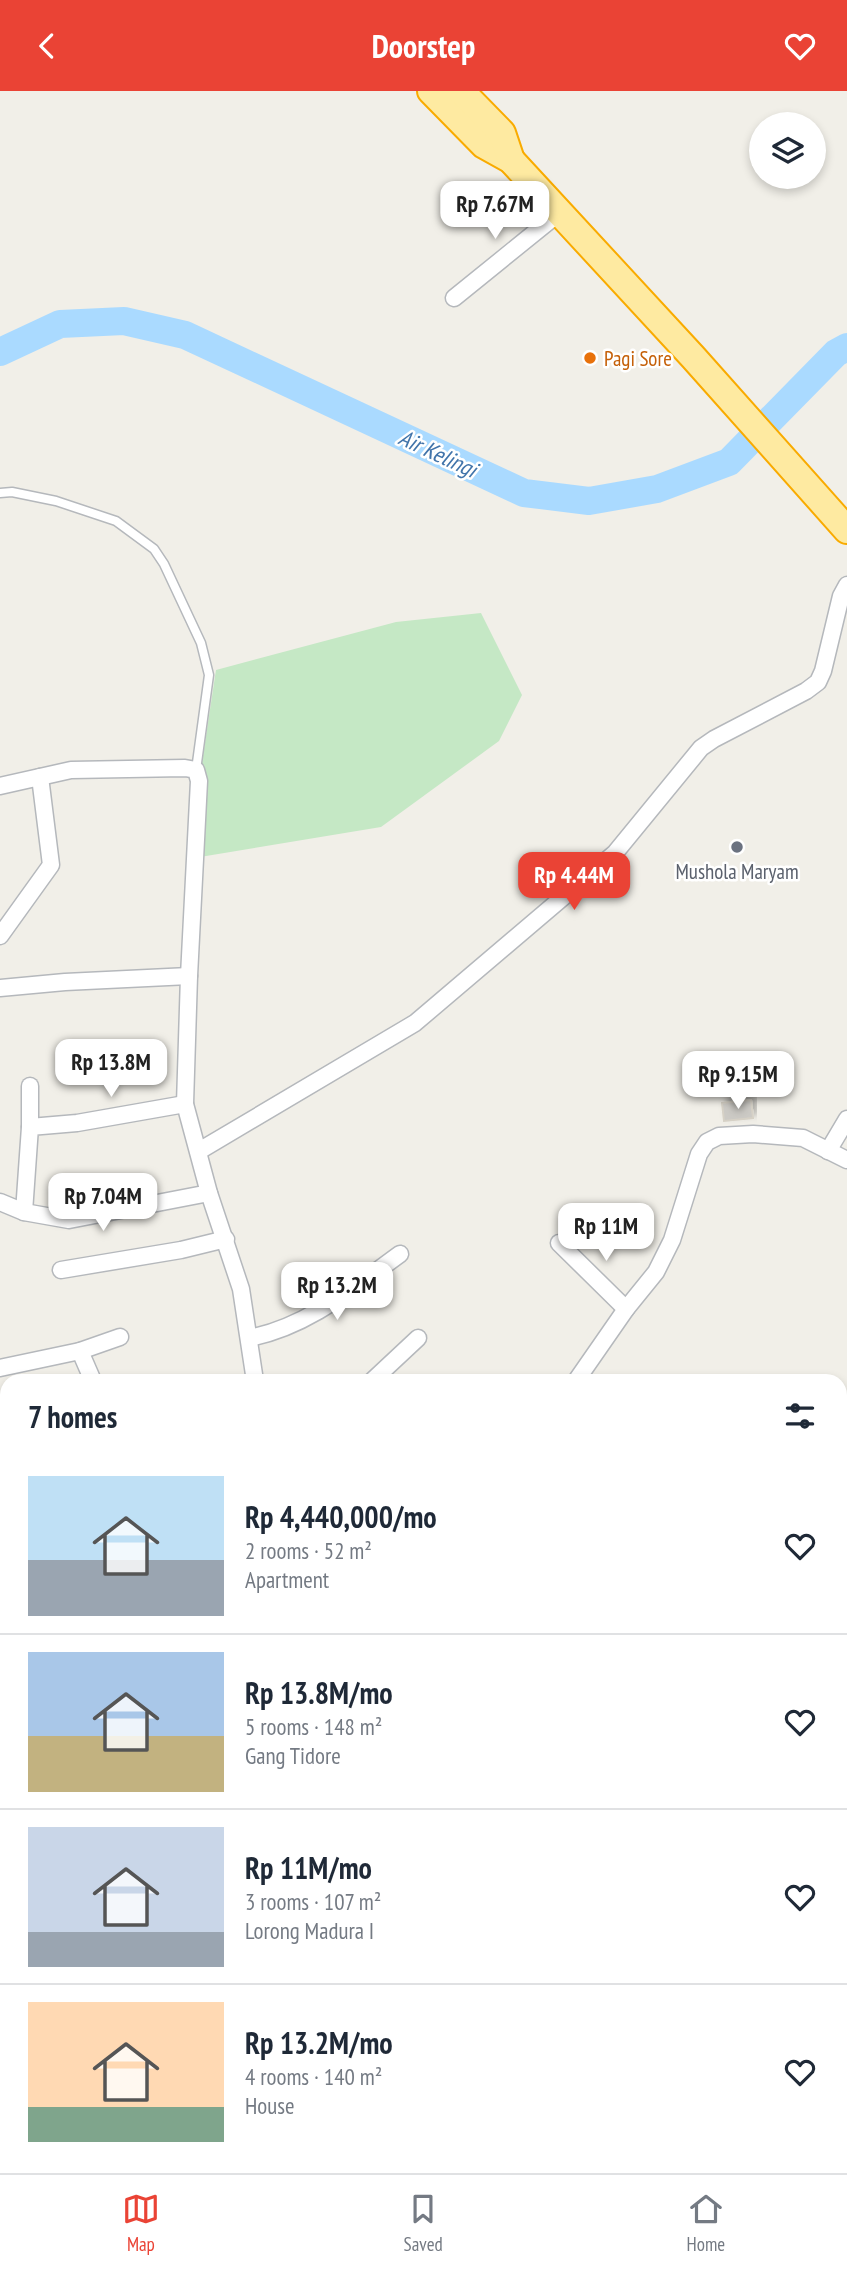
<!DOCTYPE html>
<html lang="en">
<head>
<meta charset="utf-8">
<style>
  body { margin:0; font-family:"PT Sans Narrow",sans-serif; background:#f2f2f3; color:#1f2937; height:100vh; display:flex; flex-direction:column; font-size:26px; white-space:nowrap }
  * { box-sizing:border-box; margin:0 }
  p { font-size:23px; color:#747a83 }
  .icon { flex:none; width:38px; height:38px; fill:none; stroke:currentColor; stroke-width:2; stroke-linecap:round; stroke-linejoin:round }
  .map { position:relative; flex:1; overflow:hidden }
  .side { position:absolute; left:0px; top:1283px; width:847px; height:800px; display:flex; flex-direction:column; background:#fff; border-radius:21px 21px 0 0; box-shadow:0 4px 10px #0003 }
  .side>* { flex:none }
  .tools { position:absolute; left:749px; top:21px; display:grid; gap:14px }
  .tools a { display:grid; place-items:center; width:77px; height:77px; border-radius:50%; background:#fff; box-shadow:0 4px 10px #0003; font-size:35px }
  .price { position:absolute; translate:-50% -60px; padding:0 16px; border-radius:14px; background:#fff; color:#222; font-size:23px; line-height:46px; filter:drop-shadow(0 2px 4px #0008) }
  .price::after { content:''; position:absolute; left:50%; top:42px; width:21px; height:16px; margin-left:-10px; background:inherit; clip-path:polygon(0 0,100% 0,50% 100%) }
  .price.current { background:#ea4335; color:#fff }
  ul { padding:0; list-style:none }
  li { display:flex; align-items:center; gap:21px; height:175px; padding:0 28px }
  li+li { border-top:2px solid #e0e1e3 }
  li span { display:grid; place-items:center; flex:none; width:196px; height:140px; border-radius:0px; color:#555 }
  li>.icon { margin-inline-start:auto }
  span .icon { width:84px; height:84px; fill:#fffc; stroke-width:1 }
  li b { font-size:30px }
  h2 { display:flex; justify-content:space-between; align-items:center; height:84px; padding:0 28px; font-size:30px }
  header { display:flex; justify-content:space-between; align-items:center; height:91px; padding:0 28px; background:#ea4335; color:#fff; font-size:32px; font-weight:600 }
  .menu { display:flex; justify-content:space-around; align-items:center; height:98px; border-top:2px solid #e0e1e3; background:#fff; font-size:19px; color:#747a83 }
  .menu a { display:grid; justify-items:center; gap:4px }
  .menu .current { color:#ea4335 }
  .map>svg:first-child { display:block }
  .green { fill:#c5e8c5 }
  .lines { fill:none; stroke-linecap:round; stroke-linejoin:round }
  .river { stroke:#aadaff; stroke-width:28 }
  .building { fill:#cccac5; stroke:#d6d1c6; stroke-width:2; filter:url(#shadow) }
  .service-casing { stroke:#b5b8bc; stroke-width:11 }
  .minor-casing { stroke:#b5b8bc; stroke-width:19 }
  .tertiary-casing { stroke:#b5b8bc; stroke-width:23 }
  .trunk-casing { stroke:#f9ab00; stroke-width:30 }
  .service { stroke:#fff; stroke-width:8 }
  .minor { stroke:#fff; stroke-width:16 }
  .tertiary { stroke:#fff; stroke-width:19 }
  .trunk { stroke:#feeaa1; stroke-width:26 }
  .food-dot { fill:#e8710a; stroke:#fff; stroke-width:2.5 }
  .worship-dot { fill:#6b7280; stroke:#fff; stroke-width:2.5 }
  .labels { text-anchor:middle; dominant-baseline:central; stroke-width:5; stroke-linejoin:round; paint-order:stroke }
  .food-label { font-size:21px; fill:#c56008; stroke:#fff; text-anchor:start }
  .worship-label { font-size:21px; fill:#5b616d; stroke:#fff }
  .water-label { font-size:23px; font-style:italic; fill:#4174aa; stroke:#fff }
</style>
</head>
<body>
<header><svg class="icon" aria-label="back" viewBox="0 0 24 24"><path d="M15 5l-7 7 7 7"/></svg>Doorstep<svg class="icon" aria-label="heart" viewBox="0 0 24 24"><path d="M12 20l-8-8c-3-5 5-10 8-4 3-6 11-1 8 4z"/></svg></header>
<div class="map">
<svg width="847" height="2082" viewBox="0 0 847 2082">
  <defs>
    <filter id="shadow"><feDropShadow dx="4.5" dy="-4.5" stdDeviation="3.5" flood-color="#0004"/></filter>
  </defs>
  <rect width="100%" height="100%" fill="#f1efe8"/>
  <path class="green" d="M 481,522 L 522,604 L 499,650 L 381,736 L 200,766 L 201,678 L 216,579 L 396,531 Z"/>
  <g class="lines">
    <path class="river" d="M 0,261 L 60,233 L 124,230 L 185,244 L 524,402 L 589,410 L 657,398 L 729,371 L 836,262 L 847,256"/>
  </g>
  <path class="building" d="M 751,1009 L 753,1027 L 724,1030 L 722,1012 Z"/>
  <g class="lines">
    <defs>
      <g id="service">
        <path d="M 0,402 L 12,401 L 56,410 L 116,430 L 154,458 L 164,473 L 201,552 L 209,584 L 196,679"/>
        <path d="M 141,2076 L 141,2082"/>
        <path d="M 1,2082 L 3,1991"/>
      </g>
      <g id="minor">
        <path d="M 454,207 L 559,122"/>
        <path d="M 0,695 L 71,679 L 185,677 L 196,679 L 199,690 L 189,885 L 185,1013 L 209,1102 L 241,1198 L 255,1290"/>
        <path d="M 0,845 L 51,774 L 40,686"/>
        <path d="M 0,897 L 65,891 L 189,885"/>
        <path d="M 30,1036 L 30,995"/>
        <path d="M 199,1060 L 415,932 L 615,762 L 701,657 L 714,648 L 806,600 L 818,591 L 823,580 L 841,505 L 847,494"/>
        <path d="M 828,1060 L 847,1028"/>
        <path d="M 0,1111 L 24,1121 L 69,1129 L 209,1102"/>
        <path d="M 24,1121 L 30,1036 L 77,1032 L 185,1013"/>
        <path d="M 559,1152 L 626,1218"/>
        <path d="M 61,1179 L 181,1159 L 226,1148"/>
        <path d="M 249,1247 C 307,1236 353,1197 400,1163"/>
        <path d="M 80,1260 L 93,1290"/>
        <path d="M 0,1277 L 80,1260 L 120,1246"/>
        <path d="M 372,1290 L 418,1247"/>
        <path d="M 576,1290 L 626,1218 L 656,1181 L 672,1149 L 699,1063 L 707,1051 L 719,1045 L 753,1043 L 803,1047 L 847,1069"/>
        <path d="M 0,1467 L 7,1469"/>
        <path d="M 0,1513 L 7,1486"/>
        <path d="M 0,1583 L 7,1584"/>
        <path d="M 0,1628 L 7,1628"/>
        <path d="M 840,1817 L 847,1808"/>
        <path d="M 840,1977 L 847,1984"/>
        <path d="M 417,2076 L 419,2082"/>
        <path d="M 585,2082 L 597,2076"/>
      </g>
      <path id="tertiary" d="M 840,1630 L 847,1636"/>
      <g id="trunk">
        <path d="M 431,0 L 484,54 L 511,69 L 693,266 L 847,439"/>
        <path d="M 461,0 L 502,42 L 511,69"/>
        <path d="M 840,1435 L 847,1425"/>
        <path d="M 840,1479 L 847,1470"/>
        <path d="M 0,1966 L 3,1988"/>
      </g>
    </defs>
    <use href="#service" class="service-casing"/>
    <use href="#minor" class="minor-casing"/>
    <use href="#tertiary" class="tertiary-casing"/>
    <use href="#trunk" class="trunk-casing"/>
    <use href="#service" class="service"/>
    <use href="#minor" class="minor"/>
    <use href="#tertiary" class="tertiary"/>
    <use href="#trunk" class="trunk"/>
  </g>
  <circle class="food-dot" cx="590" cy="267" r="7"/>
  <circle class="worship-dot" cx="737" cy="756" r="7"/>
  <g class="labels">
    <g class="food-label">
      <text x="604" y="267">Pagi Sore</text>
    </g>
    <g class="worship-label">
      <text x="737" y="780">Mushola Maryam</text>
    </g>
    <g class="water-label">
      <text transform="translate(438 362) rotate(25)">Air Kelingi</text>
    </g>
  </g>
</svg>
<div class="tools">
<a><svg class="icon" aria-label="layers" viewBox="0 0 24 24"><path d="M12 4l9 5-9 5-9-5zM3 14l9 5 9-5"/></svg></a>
</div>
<b class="price" style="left:495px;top:150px">Rp 7.67M</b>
<b class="price current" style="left:574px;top:821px">Rp 4.44M</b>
<b class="price" style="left:111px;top:1008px">Rp 13.8M</b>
<b class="price" style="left:738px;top:1020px">Rp 9.15M</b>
<b class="price" style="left:103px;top:1142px">Rp 7.04M</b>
<b class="price" style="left:606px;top:1172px">Rp 11M</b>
<b class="price" style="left:337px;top:1231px">Rp 13.2M</b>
<section class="side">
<h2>7 homes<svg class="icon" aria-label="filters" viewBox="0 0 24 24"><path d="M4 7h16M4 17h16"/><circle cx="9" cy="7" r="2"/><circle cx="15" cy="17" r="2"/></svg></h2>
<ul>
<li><span style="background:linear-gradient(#bfe0f5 60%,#9aa5b1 0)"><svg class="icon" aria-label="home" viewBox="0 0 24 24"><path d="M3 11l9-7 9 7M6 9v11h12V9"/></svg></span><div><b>Rp 4,440,000/mo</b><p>2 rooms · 52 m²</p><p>Apartment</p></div><svg class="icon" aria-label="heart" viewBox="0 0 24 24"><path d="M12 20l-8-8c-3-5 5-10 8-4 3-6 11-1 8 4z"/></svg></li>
<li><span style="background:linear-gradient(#a9c7e8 60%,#c2b280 0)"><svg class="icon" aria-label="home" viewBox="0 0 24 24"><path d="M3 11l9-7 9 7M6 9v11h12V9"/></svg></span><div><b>Rp 13.8M/mo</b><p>5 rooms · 148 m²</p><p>Gang Tidore</p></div><svg class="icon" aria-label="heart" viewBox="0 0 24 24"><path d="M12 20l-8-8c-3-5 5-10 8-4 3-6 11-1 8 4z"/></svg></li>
<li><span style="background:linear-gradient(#c9d6e8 75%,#9aa5b1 0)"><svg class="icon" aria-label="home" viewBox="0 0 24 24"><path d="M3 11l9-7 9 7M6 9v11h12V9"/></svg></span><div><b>Rp 11M/mo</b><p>3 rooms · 107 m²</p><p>Lorong Madura I</p></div><svg class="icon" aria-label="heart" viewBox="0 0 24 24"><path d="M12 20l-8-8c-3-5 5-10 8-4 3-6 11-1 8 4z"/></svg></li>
<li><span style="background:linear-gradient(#ffd9b3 75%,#7fa58c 0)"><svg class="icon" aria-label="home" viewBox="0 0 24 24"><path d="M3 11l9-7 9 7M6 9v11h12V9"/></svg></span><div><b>Rp 13.2M/mo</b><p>4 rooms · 140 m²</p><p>House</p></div><svg class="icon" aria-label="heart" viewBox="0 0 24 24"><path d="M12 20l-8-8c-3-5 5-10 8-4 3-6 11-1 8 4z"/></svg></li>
</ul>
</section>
</div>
<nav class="menu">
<a class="current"><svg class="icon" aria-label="map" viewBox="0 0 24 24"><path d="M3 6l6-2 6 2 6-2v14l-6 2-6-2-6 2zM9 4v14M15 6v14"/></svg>Map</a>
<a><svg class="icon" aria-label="saved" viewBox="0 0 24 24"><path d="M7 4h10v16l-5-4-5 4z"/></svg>Saved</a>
<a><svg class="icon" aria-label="home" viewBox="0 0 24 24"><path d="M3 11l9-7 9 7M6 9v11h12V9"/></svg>Home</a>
</nav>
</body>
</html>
